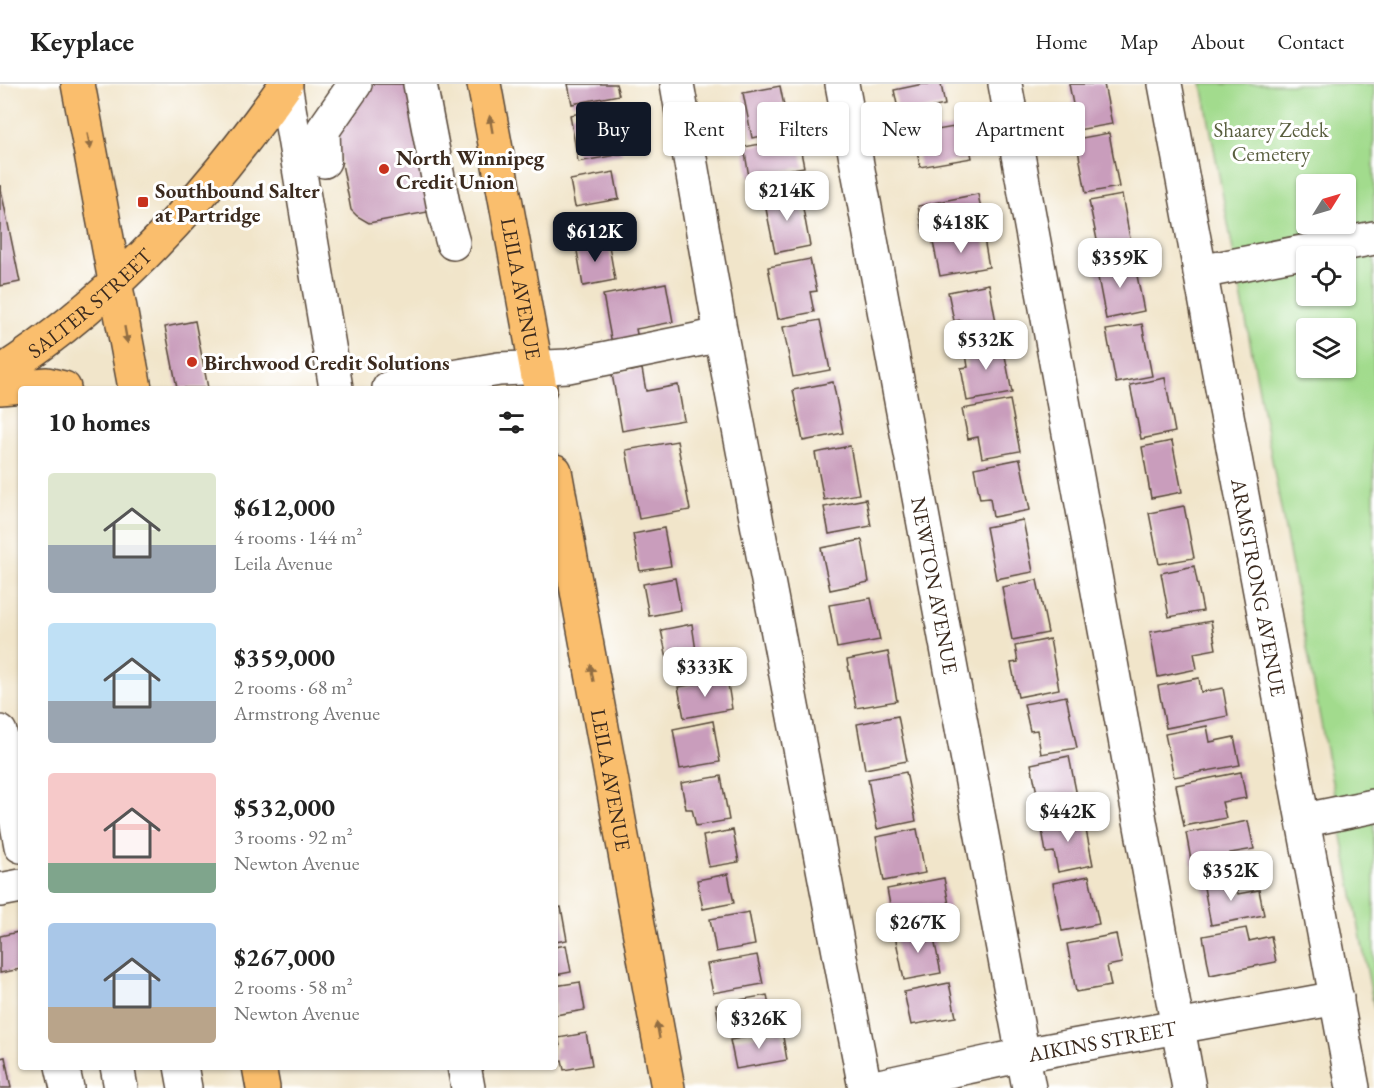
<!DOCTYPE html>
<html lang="en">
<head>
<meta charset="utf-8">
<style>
  body { margin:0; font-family:"EB Garamond",serif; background:#f2f2f2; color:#222; height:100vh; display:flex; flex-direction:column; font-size:22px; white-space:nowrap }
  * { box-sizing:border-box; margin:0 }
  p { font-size:20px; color:#767676 }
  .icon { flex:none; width:33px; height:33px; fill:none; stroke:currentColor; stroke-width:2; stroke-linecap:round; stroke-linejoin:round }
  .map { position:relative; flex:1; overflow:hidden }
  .details { position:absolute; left:18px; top:302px; width:540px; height:684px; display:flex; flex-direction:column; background:#fff; border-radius:6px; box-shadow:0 2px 4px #0004 }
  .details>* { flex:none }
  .guide { position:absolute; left:576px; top:18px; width:570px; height:54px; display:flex; gap:12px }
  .needle { width:39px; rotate:53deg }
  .fabs { position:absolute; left:1296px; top:90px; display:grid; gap:12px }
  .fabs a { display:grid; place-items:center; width:60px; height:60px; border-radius:6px; background:#fff; box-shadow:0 2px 4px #0004; font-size:30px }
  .price { position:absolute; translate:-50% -51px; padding:0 14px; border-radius:12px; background:#fff; color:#222; font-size:20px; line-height:39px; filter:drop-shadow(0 2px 3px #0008) }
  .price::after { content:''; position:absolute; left:50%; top:36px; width:18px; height:14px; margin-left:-9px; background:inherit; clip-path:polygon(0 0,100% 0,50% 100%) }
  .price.current { background:#111827; color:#fff }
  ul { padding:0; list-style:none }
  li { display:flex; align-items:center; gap:18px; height:150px; padding:0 30px }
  li span { display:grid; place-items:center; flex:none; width:168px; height:120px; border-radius:6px; color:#555 }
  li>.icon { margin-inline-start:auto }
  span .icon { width:72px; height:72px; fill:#fffc; stroke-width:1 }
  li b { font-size:26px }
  h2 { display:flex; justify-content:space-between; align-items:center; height:72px; padding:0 30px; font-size:26px }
  .tag { padding:0 21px; border-radius:6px; background:#fff; box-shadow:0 2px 4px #0004; font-size:21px; line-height:54px }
  .tag.current { background:#111827; color:#fff }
  header { display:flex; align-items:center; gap:36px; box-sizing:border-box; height:84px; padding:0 30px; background:#fff; border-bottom:2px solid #e0e0e0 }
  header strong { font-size:28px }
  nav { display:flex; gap:33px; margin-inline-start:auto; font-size:21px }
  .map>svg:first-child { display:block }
  .green { fill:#a2db8d; stroke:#6e8256; stroke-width:1.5; fill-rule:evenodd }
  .building { fill:#c99dbc }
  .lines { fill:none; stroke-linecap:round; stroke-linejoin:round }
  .minor-casing { stroke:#564638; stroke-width:36 }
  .major-casing { stroke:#564638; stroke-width:36 }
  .minor { stroke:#fff; stroke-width:33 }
  .major { stroke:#fabe6d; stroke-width:33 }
  .oneway { fill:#916d42 }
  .poi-dot { fill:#c8321e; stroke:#fff; stroke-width:2 }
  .labels { text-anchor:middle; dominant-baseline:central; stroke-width:6; stroke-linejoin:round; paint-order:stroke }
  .park-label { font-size:21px; fill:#5a5f3f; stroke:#fff }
  .poi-label { font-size:21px; font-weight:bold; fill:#3b2a1e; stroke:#fff; text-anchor:start }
  .street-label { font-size:21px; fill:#3b2a1e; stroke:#fff }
</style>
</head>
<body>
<header>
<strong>Keyplace</strong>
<nav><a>Home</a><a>Map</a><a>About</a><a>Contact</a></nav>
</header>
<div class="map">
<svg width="1374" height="1004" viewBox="0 0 1374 1004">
  <rect width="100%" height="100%" fill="#fff"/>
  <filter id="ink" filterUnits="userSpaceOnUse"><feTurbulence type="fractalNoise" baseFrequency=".0167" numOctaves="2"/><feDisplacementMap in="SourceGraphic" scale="12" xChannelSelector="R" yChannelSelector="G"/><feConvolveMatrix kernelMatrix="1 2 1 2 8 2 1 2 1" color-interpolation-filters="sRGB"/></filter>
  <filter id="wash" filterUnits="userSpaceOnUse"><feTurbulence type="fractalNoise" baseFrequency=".008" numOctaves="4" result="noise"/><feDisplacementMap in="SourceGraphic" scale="24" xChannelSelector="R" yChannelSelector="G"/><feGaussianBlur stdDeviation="1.35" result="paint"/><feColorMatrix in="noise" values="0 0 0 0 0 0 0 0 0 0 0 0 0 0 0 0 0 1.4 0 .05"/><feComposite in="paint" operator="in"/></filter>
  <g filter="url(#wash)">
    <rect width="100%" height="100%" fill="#f1e5ca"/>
    <path class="green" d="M 1202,0 L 1374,0 L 1374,924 ZM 1306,100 L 1346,100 L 1346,140 L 1306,140 ZM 1306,172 L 1346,172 L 1346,212 L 1306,212 ZM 1306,244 L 1346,244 L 1346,284 L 1306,284 Z"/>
    <g id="blocks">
      <g class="building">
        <path d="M 365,0 L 435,0 L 433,127 L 369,139 L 357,132 L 351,126 L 335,44 Z"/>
        <path d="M 568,0 L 616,0 L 619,11 L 572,20 Z"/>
        <path d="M 923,0 L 941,0 L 945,21 L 899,30 L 894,6 Z"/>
        <path d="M 1069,0 L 1104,0 L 1112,40 L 1078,46 Z"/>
        <path d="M 780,2 L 789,47 L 752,54 L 743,9 Z"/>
        <path d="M 613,23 L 622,70 L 578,78 L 570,31 Z"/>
        <path d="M 965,41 L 972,74 L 920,83 L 914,50 Z"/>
        <path d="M 1109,49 L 1119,103 L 1086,109 L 1076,55 Z"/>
        <path d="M 798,53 L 804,83 L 749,93 L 744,63 Z"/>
        <path d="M 614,88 L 619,115 L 575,123 L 570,96 Z"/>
        <path d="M 0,101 L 20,198 L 0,202 Z"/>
        <path d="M 800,108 L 810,162 L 775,169 L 764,115 Z"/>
        <path d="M 978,110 L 983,136 L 923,148 L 918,122 Z"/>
        <path d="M 1122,111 L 1131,160 L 1099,166 L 1089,117 Z"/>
        <path d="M 983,149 L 989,183 L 940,192 L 933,158 Z"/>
        <path d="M 608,156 L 615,196 L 583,202 L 576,161 Z"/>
        <path d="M 810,175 L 817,207 L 810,208 L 814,228 L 778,235 L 768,183 Z"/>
        <path d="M 1134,176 L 1144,227 L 1106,235 L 1096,183 Z"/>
        <path d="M 666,199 L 673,238 L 636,245 L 638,255 L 612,260 L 603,211 Z"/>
        <path d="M 989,200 L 998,249 L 965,255 L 961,236 L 954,237 L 948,208 Z"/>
        <path d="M 820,236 L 830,286 L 793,293 L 783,243 Z"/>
        <path d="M 195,237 L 208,304 L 177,304 L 165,243 Z"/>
        <path d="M 1142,240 L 1152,292 L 1116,299 L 1106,246 Z"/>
        <path d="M 1002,256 L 1012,309 L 967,317 L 961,284 L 968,283 L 965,263 Z"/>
        <path d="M 642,285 L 646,307 L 678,301 L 684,336 L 622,347 L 612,290 Z"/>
        <path d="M 1165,294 L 1175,348 L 1141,355 L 1130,301 Z"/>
        <path d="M 833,298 L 843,349 L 803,357 L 793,306 Z"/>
        <path d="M 1010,316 L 1020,367 L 982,374 L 978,353 L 968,355 L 962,325 Z"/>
        <path d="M 677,357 L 690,426 L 639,435 L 626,366 Z"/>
        <path d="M 1172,357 L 1182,408 L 1151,414 L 1142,363 Z"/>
        <path d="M 850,362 L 859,410 L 824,416 L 815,369 Z"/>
        <path d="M 1020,375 L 1030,426 L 993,433 L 990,414 L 980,415 L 974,384 Z"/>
        <path d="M 866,415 L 871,442 L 829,450 L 824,423 Z"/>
        <path d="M 1184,422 L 1194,474 L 1159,480 L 1149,429 Z"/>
        <path d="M 1023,436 L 1033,488 L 996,495 L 986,443 Z"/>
        <path d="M 664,444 L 671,482 L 640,487 L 633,450 Z"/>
        <path d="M 862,456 L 869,498 L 830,506 L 821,464 Z"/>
        <path d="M 1194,482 L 1203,527 L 1169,533 L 1161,489 Z"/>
        <path d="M 675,494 L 681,526 L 649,532 L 643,500 Z"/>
        <path d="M 1037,496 L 1048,549 L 1012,556 L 1002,503 Z"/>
        <path d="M 871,514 L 880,556 L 837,564 L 829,521 Z"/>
        <path d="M 1211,537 L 1216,565 L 1194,569 L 1197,585 L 1158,593 L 1150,548 Z"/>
        <path d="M 692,540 L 697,574 L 668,579 L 661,546 Z"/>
        <path d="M 1050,555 L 1059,605 L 1018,613 L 1011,579 L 1018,578 L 1015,562 Z"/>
        <path d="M 888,568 L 897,617 L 856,624 L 847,576 Z"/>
        <path d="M 727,594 L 732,625 L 684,634 L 678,603 Z"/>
        <path d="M 1199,594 L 1201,608 L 1223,604 L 1228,632 L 1166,644 L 1158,602 Z"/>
        <path d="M 1066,612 L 1077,664 L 1041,670 L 1037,646 L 1030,647 L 1024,620 Z"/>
        <path d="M 898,632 L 907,677 L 865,685 L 857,640 Z"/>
        <path d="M 713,637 L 720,678 L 680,685 L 673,645 Z"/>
        <path d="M 1207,642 L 1210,658 L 1234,653 L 1240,681 L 1174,693 L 1165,650 Z"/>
        <path d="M 1069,672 L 1079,722 L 1041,729 L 1031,680 Z"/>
        <path d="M 906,688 L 916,737 L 877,745 L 868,695 Z"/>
        <path d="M 1241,688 L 1246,714 L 1222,718 L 1226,734 L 1184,742 L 1176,701 Z"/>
        <path d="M 721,692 L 729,736 L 696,742 L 692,725 L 686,725 L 681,699 Z"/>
        <path d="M 1083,731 L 1093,781 L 1058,788 L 1054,768 L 1046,769 L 1041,739 Z"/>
        <path d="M 1248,737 L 1254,765 L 1230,769 L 1233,784 L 1194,792 L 1186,749 Z"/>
        <path d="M 917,745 L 925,789 L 884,797 L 876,753 Z"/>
        <path d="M 733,746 L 739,778 L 709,783 L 703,752 Z"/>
        <path d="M 728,790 L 734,819 L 703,825 L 697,796 Z"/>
        <path d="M 1089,792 L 1099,840 L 1062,847 L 1053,799 Z"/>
        <path d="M 1234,792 L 1238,810 L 1259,806 L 1264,831 L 1211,841 L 1203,798 Z"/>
        <path d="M 944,794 L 950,826 L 893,837 L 887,805 Z"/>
        <path d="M 561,823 L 567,856 L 555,858 L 555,824 Z"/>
        <path d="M 749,828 L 755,861 L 716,868 L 710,835 Z"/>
        <path d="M 1246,844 L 1249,857 L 1271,852 L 1276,878 L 1210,891 L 1203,852 Z"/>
        <path d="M 932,845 L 941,889 L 904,896 L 895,852 Z"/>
        <path d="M 18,848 L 21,865 L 21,885 L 0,889 L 0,852 Z"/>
        <path d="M 1116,850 L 1122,879 L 1107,882 L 1111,902 L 1076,908 L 1067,860 Z"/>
        <path d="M 566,861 L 571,888 L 555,891 L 555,863 Z"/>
        <path d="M 757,871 L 763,900 L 713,909 L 707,880 Z"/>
        <path d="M 580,898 L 585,926 L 555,931 L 555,902 Z"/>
        <path d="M 949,899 L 956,933 L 911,941 L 904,908 Z"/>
        <path d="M 767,911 L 771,935 L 720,945 L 716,920 Z"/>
        <path d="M 782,947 L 787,976 L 736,985 L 730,956 Z"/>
        <path d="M 586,949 L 592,981 L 564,986 L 562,976 L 555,977 L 555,963 L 560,962 L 558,954 Z"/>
        <path d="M 5,973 L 11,1004 L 0,1004 L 0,974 Z"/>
      </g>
    </g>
  </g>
  <g filter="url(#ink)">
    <use href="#blocks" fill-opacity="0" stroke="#564638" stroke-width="1.5"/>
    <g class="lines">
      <defs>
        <g id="minor">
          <path d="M 285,0 L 336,304"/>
          <path d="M 420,0 L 445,130 L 453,159"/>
          <path d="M 677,0 L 721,251 L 865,1004"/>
          <path id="s1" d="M 842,0 L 1029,1004"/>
          <path d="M 1005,0 L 1189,1004"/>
          <path id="s2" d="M 1165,0 L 1353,1004"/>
          <path d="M 324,77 L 323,46 L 355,0"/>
          <path d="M 1200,188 L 1374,154"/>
          <path d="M 389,304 L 499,285 L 568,282 L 721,251"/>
          <path d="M 0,648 L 21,762"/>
          <path d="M 1305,736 L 1374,722"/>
          <path d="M 0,806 L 21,802"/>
          <path d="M 62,982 L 67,1004"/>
          <path d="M 117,982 L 121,1004"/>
          <path d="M 181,982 L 185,1004"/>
          <path d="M 464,982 L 468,1004"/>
          <path id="s3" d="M 870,1004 L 1023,971 L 1337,914"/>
        </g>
        <g id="major">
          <path d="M 78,0 L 135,304"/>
          <path id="s4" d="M 484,0 L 540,304"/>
          <path id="s5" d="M 0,289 C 115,215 208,111 286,0"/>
          <path d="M 0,304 L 47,300 L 64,304"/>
          <path id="s6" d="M 555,387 L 668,1004"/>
          <path d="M 259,982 L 263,1004"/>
        </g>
      </defs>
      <use href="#minor" class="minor-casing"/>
      <use href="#major" class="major-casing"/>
      <use href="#minor" class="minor"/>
      <use href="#major" class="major"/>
    </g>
    <defs><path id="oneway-solid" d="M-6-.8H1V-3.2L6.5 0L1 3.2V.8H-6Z" transform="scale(1.5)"/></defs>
    <g class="oneway">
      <use href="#oneway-solid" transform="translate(491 40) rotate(-100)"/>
      <use href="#oneway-solid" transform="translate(89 57) rotate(79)"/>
      <use href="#oneway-solid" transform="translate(126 251) rotate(80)"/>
      <use href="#oneway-solid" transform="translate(592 589) rotate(-100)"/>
      <use href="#oneway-solid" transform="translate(658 946) rotate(-100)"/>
    </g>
  </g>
  <g class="poi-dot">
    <circle cx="384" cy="85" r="6"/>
    <rect x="137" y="112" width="12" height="12" rx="3"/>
    <circle cx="192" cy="278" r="6"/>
  </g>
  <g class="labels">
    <g class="park-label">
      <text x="1271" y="45">Shaarey Zedek<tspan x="1271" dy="24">Cemetery</tspan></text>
    </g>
    <g class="poi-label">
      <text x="396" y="73">North Winnipeg<tspan x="396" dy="24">Credit Union</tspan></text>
      <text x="155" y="106">Southbound Salter<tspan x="155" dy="24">at Partridge</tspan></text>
      <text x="204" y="278">Birchwood Credit Solutions</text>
    </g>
    <g class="street-label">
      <text stroke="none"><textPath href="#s4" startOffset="208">LEILA AVENUE</textPath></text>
      <text stroke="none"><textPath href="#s5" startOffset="114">SALTER STREET</textPath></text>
      <text stroke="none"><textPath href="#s1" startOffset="510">NEWTON AVENUE</textPath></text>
      <text stroke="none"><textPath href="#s2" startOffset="512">ARMSTRONG AVENUE</textPath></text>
      <text stroke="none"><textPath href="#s6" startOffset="314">LEILA AVENUE</textPath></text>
      <text stroke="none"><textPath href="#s3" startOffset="237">AIKINS STREET</textPath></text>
    </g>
  </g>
</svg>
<div class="fabs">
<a><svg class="needle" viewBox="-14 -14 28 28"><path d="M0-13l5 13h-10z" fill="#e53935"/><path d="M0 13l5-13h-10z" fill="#767676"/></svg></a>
<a><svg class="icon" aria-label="locate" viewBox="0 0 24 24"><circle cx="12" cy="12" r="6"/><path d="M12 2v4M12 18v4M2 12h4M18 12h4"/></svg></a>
<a><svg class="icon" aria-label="layers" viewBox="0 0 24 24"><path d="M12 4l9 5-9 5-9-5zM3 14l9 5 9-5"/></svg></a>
</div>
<b class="price" style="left:787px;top:138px">$214K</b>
<b class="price" style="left:961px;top:170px">$418K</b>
<b class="price current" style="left:595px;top:179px">$612K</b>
<b class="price" style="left:1120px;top:205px">$359K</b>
<b class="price" style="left:986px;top:287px">$532K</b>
<b class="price" style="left:705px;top:614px">$333K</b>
<b class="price" style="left:1068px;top:759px">$442K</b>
<b class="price" style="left:1231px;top:818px">$352K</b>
<b class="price" style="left:918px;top:870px">$267K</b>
<b class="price" style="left:759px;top:966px">$326K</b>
<div class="guide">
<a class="tag current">Buy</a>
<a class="tag">Rent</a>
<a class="tag">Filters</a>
<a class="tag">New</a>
<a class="tag">Apartment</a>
</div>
<section class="details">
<h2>10 homes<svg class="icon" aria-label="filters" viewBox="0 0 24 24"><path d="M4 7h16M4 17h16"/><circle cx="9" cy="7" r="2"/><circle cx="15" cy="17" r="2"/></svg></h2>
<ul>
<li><span style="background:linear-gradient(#dfe7d0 60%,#9aa5b1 0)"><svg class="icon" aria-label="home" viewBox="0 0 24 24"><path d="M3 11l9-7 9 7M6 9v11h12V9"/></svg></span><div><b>$612,000</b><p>4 rooms · 144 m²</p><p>Leila Avenue</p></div></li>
<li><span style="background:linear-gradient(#bfe0f5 65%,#9aa5b1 0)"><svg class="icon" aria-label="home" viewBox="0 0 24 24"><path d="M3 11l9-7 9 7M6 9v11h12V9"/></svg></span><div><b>$359,000</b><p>2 rooms · 68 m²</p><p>Armstrong Avenue</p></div></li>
<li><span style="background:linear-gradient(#f6c9c9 75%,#7fa58c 0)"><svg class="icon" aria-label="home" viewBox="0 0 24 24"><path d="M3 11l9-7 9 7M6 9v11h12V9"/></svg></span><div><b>$532,000</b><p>3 rooms · 92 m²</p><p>Newton Avenue</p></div></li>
<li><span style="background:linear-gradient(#a9c7e8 70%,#b9a48a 0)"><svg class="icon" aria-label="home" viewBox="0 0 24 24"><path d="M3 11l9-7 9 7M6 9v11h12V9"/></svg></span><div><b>$267,000</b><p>2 rooms · 58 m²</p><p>Newton Avenue</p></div></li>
</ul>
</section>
</div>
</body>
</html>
